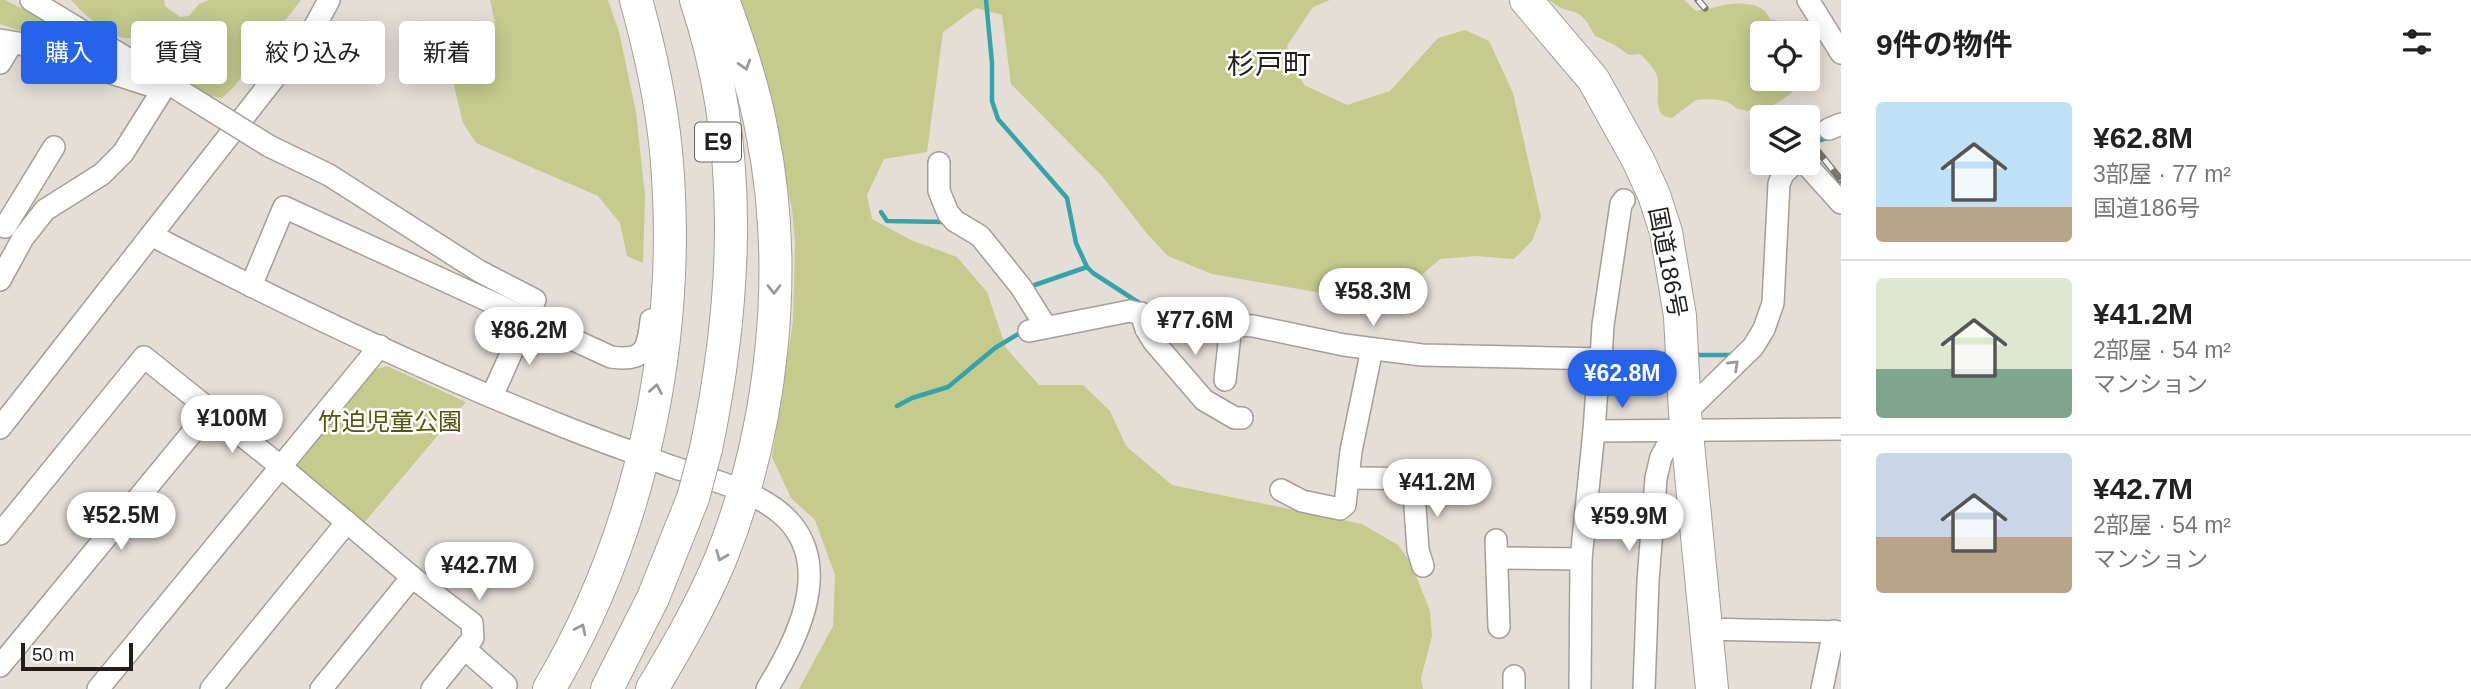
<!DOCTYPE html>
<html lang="ja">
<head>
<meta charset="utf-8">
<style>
  body { margin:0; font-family:Helvetica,"Noto Sans JP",sans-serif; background:#f6f6f6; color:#222; height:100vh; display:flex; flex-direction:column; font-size:26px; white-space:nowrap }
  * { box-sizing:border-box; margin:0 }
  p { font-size:23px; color:#767676 }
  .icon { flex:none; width:38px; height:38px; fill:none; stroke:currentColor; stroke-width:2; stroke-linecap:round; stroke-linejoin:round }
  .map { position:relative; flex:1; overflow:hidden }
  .panel { display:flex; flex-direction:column; background:#fff; width:630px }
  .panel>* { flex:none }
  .hud { position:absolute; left:21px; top:21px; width:665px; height:63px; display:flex; gap:14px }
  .controls { position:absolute; left:1750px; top:21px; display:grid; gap:14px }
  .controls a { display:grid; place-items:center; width:70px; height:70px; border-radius:7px; background:#fff; box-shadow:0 4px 18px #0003; font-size:35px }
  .scale { position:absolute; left:21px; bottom:18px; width:112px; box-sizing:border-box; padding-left:7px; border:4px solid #211e1c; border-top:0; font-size:19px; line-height:24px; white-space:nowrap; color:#211e1c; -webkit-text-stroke:5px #fff; paint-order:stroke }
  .price { position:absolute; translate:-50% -60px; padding:0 16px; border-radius:24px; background:#fff; color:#222; font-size:23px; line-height:46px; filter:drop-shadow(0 2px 4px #0008) }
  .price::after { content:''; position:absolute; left:50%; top:42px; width:21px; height:16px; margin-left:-10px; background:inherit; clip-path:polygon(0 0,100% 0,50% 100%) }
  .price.current { background:#2563eb; color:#fff }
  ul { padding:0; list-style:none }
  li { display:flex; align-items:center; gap:21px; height:175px; padding:0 35px }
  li+li { border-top:2px solid #e0e0e0 }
  li span { display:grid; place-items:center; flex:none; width:196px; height:140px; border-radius:7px; color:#555 }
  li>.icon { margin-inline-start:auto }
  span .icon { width:84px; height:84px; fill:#fffc; stroke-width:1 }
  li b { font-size:30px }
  h2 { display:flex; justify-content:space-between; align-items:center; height:84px; padding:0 35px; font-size:30px }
  .chip { padding:0 24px; border-radius:7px; background:#fff; box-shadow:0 4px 18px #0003; font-size:24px; line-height:63px }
  .chip.current { background:#2563eb; color:#fff }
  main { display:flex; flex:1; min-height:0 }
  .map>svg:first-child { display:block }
  .green { fill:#c4cb8d }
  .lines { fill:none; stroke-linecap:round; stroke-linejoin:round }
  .stream { stroke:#34a3aa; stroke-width:4.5 }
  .minor-casing { stroke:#a59e97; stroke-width:24 }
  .highway-casing { stroke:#a59e97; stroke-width:34 }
  .minor { stroke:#fff; stroke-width:21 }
  .highway { stroke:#fff; stroke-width:32 }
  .rail-casing { stroke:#797570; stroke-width:7 }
  .rail { stroke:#fff; stroke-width:4.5; stroke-dasharray:13; stroke-linecap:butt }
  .minor-bridge-casing { stroke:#a59e97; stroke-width:24; stroke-linecap:butt }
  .highway-bridge-casing { stroke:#a59e97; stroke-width:34; stroke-linecap:butt }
  .minor-bridge { stroke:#fff; stroke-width:21 }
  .highway-bridge { stroke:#fff; stroke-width:32 }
  .oneway { stroke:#9b9a99 }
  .labels { text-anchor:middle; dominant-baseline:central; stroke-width:5; stroke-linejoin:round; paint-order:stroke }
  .shield { fill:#fff; stroke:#646260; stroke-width:2 }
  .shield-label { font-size:23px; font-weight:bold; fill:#211e1c }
  .street-label { font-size:24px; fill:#211e1c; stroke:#fff }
  .park-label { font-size:24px; fill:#52570d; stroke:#fff }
  .quarter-label { font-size:28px; fill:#211e1c; stroke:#fff }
</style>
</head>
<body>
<main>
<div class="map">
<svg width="1841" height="689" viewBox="0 0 1841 689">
  <rect width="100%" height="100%" fill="#e5ded7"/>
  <g class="green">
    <path d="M 0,0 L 5,0 C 26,11 94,39 103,57 L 97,57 L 0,24 Z"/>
    <path d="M 71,0 L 164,0 L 165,6 L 180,17 L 189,16 L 199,4 L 209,0 L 301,0 L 233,88 L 222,98 C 206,96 179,87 172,70 C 170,63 169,55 166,48 C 157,41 148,36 136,36 C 132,37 128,39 125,38 C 107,36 83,13 71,0 Z"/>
    <path d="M 490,0 L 608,0 L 619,32 L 636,112 L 645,196 L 643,263 L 627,256 L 620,223 L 598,196 L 476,143 L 463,123 L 454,86 L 456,49 L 485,38 L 495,23 Z"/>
    <path d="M 736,0 L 1330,0 L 1313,7 L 1287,46 L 1304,85 L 1347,105 L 1390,91 L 1438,38 L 1465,30 L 1489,41 L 1513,93 L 1541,217 L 1532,241 L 1514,259 L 1476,256 L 1440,259 L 1395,298 L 1344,297 L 1212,274 L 1168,256 L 1148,235 L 1102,176 L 1011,84 L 1002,15 L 976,8 L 943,32 L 927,152 L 884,159 L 867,195 L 872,219 L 911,240 L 957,257 L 987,292 L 1006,348 L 1039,385 L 1083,385 L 1110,411 L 1126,446 L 1172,485 L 1362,524 L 1398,545 L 1411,563 L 1430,611 L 1432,636 L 1421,678 L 1423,689 L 799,689 L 833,626 L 835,575 L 815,520 L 791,498 L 772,457 L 793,321 L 795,243 L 792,209 L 769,106 Z"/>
    <path d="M 1549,0 L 1684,0 L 1696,11 C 1719,8 1728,0 1753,5 C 1761,7 1766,11 1770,19 L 1784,22 L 1794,33 L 1762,33 L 1762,79 L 1797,79 L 1798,86 C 1785,101 1760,116 1738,109 C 1733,107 1734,105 1729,103 C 1720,98 1706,99 1696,100 L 1672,118 C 1650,116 1661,91 1657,76 C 1654,67 1647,61 1640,54 L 1629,55 L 1613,44 L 1595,36 C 1577,0 1573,20 1549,0 Z"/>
    <path d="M 387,366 L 466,402 L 363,524 L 298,472 L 297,461 L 372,370 Z"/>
  </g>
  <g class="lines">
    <g class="stream">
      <path d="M 986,0 L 992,63 L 992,101 L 998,119 L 1067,198 L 1076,243 L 1087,267 L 1093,273 L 1144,306"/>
      <path d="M 1808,144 L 1830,137"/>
      <path d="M 881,212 L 887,221 L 945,222"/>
      <path d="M 1029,287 L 1087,267"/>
      <path d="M 1607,353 L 1666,354"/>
      <path d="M 1698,355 L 1732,355"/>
      <path d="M 897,406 L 912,398 L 948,387 L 995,348 L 1023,331"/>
    </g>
    <defs>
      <g id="minor">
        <path d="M 31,0 L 179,90"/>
        <path d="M 1808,0 L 1841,53"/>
        <path d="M 0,40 L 18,43 L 155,87 L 162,85"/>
        <path d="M 0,63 L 12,43"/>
        <path d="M 1829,129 L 1841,124"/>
        <path d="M 269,146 L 329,175 L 479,271 L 535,300 L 492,396"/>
        <path d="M 939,163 L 939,191 L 948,213 L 955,221 L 980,236 L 1021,287 L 1046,327"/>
        <path d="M 1805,163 L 1841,203"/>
        <path d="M 5,227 L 54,147"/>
        <path d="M 151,235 C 286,305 424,371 565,427 C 600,441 635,453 670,466 C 708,479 767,492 793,526 C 831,575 794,645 767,689"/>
        <path d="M 0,280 L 23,238 L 45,210 L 102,174 L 123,153 L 167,83"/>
        <path d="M 251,286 L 284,207 L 611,357 C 644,362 648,350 651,320"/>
        <path d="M 1141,313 L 1146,329 L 1154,342 L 1204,400 L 1235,418 L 1242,418"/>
        <path d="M 1029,331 L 1130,311 L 1151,317 L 1214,324 L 1253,326 L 1344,345 L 1422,355 L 1601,359 L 1603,325 L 1621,204 L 1624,200"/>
        <path d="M 1599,359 L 1594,431 L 1841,429"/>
        <path d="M 1225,380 L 1231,325"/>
        <path d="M 1685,413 L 1753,347 L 1764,329 L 1773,303 L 1779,184 L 1783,174 L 1795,163"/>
        <path d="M 0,428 L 315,26 L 329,0"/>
        <path d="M 1348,478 L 1450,479"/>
        <path d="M 1413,479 L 1418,550 L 1423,566"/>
        <path d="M 1281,490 L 1302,501 L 1340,509 L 1345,505 L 1351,451 L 1372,349"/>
        <path d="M 0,534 L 144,357 L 280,466 L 412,577 L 472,623 L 473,638 L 432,689"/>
        <path d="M 1496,540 L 1499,627"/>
        <path d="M 1497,558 L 1581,559"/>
        <path d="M 1706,629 L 1841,632"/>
        <path d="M 465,649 L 506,685 L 503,689"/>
        <path d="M 0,666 L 210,411"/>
        <path d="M 98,689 L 380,346"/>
        <path d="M 211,689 L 347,522"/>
        <path d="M 321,689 L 412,577"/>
        <path d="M 1514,689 L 1514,676"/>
        <path d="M 1580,689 L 1581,559 L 1594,431"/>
        <path d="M 1644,689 L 1648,581 L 1656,478 L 1661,457 L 1675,432"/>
        <path d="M 1822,689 L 1834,631"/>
      </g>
      <g id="highway">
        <path d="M 696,0 C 745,146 737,300 706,449"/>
        <path d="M 1526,0 L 1593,79 L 1638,160 L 1654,195 L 1666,232 L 1680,316 L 1685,413 L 1712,689"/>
        <path d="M 549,689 C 643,530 683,334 666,151 C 661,100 650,50 636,0"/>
        <path d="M 607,689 L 653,598 L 693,498"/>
        <path d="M 652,689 C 677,647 702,604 721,558 C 773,428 790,270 762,132 C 754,87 739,43 723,0"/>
      </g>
    </defs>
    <use href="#minor" class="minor-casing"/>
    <use href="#highway" class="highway-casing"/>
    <use href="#minor" class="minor"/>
    <use href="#highway" class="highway"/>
    <defs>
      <g id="rail">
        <path d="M 1698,0 L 1705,8"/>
        <path d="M 1786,112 L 1791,117"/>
        <path d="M 1808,139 L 1841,180"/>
      </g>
    </defs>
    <use href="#rail" class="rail-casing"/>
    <use href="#rail" class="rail"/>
    <defs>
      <path id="minor-bridge" d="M 182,92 L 269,146"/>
      <path id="highway-bridge" d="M 693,498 L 706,449"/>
    </defs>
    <use href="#minor-bridge" class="minor-bridge-casing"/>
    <use href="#highway-bridge" class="highway-bridge-casing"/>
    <use href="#minor-bridge" class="minor-bridge"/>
    <use href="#highway-bridge" class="highway-bridge"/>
  </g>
  <defs><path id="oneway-chevron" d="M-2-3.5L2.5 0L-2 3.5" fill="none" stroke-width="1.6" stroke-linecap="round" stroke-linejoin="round" transform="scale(1.75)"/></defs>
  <g class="oneway">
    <use href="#oneway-chevron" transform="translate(745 65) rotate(73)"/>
    <use href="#oneway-chevron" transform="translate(774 289) rotate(90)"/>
    <use href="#oneway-chevron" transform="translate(1734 365) rotate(-44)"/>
    <use href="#oneway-chevron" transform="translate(656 389) rotate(-80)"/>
    <use href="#oneway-chevron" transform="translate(721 556) rotate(112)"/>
    <use href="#oneway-chevron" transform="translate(581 629) rotate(-64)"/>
  </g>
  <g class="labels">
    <rect class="shield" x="695" y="122.5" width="46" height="39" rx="5"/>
    <g class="shield-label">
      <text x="718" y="142">E9</text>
    </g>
    <g class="street-label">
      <text transform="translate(1668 262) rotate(79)">国道186号</text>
    </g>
    <g class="park-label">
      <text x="390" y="421">竹迫児童公園</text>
    </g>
    <g class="quarter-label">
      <text x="1269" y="64">杉戸町</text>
    </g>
  </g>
</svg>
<div class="controls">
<a><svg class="icon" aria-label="locate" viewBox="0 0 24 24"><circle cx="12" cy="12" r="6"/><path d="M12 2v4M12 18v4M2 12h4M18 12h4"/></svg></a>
<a><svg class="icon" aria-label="layers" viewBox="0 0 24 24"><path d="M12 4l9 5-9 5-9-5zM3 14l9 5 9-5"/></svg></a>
</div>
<div class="scale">50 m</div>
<b class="price" style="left:1373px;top:328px">¥58.3M</b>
<b class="price" style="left:1195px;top:357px">¥77.6M</b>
<b class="price" style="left:529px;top:367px">¥86.2M</b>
<b class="price current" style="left:1622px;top:410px">¥62.8M</b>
<b class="price" style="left:232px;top:455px">¥100M</b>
<b class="price" style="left:1437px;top:519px">¥41.2M</b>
<b class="price" style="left:121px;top:552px">¥52.5M</b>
<b class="price" style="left:1629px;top:553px">¥59.9M</b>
<b class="price" style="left:479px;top:602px">¥42.7M</b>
<div class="hud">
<a class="chip current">購入</a>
<a class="chip">賃貸</a>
<a class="chip">絞り込み</a>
<a class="chip">新着</a>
</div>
</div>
<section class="panel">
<h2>9件の物件<svg class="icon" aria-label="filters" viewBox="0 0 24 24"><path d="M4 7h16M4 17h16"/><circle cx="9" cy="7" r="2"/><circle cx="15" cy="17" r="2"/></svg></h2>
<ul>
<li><span style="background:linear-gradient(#bfe0f5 75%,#b9a48a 0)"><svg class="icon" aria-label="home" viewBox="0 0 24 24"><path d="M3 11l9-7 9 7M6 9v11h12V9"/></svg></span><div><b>¥62.8M</b><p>3部屋 · 77 m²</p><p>国道186号</p></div></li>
<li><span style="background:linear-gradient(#dfe7d0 65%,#7fa58c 0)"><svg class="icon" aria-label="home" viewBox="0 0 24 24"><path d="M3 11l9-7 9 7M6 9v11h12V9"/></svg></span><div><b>¥41.2M</b><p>2部屋 · 54 m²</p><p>マンション</p></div></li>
<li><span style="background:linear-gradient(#c9d6e8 60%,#b9a48a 0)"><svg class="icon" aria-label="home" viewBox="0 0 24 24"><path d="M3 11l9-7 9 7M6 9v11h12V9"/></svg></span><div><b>¥42.7M</b><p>2部屋 · 54 m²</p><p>マンション</p></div></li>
</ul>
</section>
</main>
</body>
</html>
